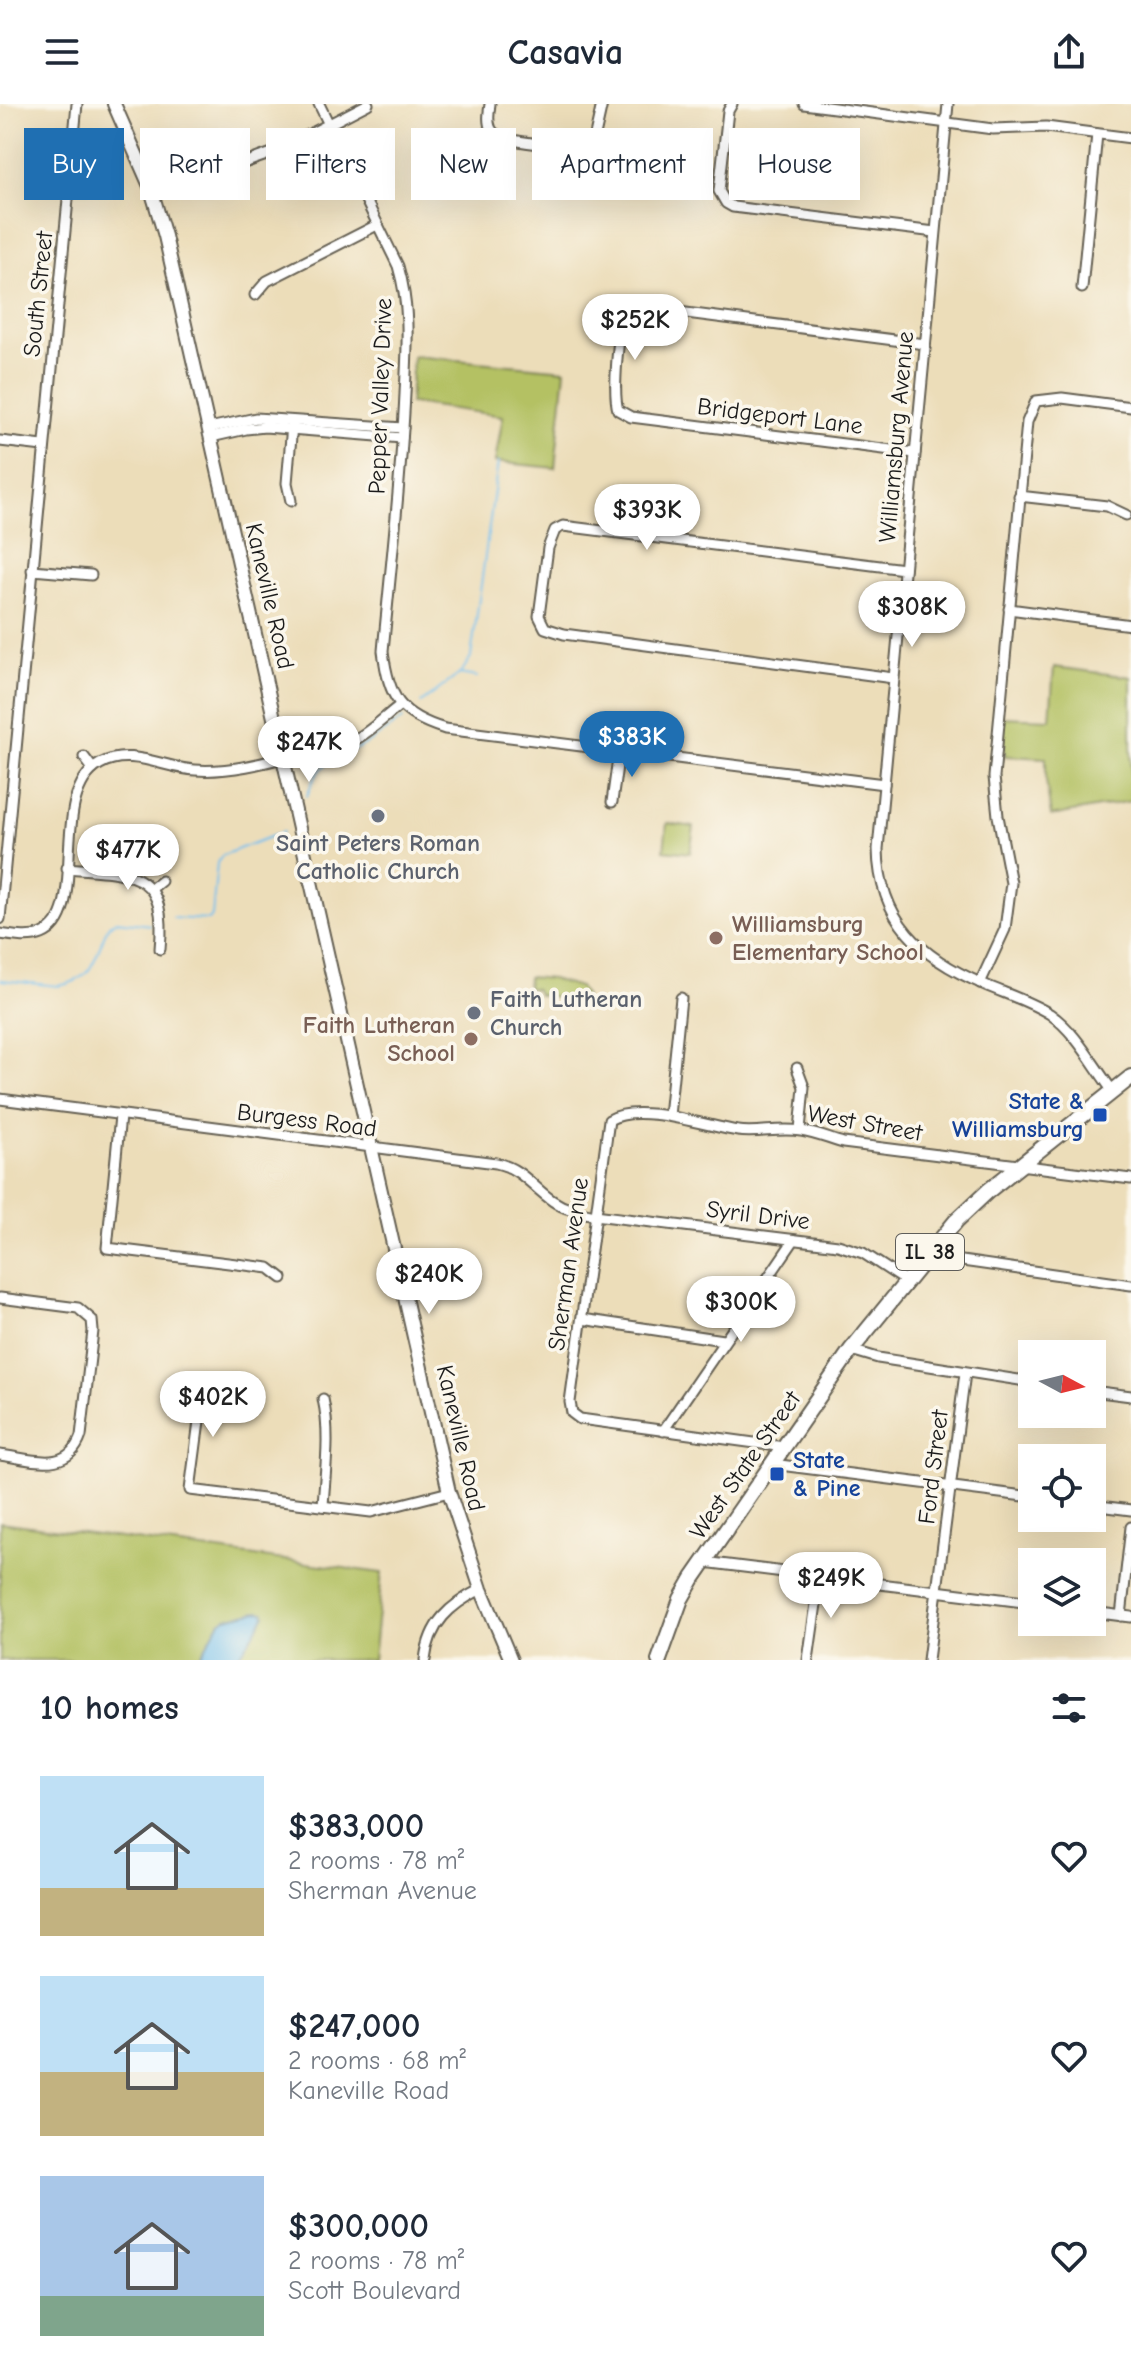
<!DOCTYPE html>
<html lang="en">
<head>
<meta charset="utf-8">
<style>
  body { margin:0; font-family:"Comic Neue",sans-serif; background:#f6f6f7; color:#1f2937; height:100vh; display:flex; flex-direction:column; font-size:30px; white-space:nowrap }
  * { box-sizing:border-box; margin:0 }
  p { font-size:26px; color:#747a83 }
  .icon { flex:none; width:44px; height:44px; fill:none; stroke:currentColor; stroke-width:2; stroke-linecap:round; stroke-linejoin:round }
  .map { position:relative; height:1556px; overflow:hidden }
  .side { display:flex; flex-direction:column; background:#fff; flex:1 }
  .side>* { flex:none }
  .guide { position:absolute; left:24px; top:24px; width:1084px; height:72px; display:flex; gap:16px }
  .needle { width:52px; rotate:97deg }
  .tools { position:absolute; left:1018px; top:1236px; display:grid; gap:16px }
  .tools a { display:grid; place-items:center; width:88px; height:88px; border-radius:0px; background:#fff; box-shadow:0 8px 32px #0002; font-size:40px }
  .price { position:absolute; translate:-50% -68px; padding:0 18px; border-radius:28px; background:#fff; color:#222; font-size:26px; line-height:52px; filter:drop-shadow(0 2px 4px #0008) }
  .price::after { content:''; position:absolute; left:50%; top:48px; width:24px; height:18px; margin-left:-12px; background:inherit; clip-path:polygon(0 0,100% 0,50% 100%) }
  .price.selected { background:#1f6fb2; color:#fff }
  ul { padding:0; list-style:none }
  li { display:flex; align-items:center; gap:24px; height:200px; padding:0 40px }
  li span { display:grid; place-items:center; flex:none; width:224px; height:160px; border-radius:0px; color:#555 }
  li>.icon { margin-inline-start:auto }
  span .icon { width:96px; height:96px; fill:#fffc; stroke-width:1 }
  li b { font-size:34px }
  h2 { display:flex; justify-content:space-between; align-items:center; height:96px; padding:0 40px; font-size:34px }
  .tag { padding:0 28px; border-radius:0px; background:#fff; box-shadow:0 8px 32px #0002; font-size:28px; line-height:72px }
  .tag.selected { background:#1f6fb2; color:#fff }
  header { display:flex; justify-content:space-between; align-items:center; height:104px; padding:0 40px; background:#fff; font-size:36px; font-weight:600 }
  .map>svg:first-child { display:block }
  .green { fill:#b4c164; stroke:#686e40; stroke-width:2 }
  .water { fill:#74c0ee; stroke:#486e85; stroke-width:2 }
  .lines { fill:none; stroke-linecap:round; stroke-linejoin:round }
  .stream { stroke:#74c0ee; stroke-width:2 }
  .street-casing { stroke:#656053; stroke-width:13 }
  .secondary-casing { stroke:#656053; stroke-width:16 }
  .primary-casing { stroke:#656053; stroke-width:18 }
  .street { stroke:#fff; stroke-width:9 }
  .secondary { stroke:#fff; stroke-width:12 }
  .primary { stroke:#fff; stroke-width:14 }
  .worship-dot { fill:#6b7280; stroke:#fbf7ec; stroke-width:3 }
  .education-dot { fill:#8d6e63; stroke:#fbf7ec; stroke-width:3 }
  .transit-dot { fill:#1a4fb4; stroke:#fbf7ec; stroke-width:3 }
  .labels { text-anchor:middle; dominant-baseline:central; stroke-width:7; stroke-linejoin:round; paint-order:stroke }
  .shield { fill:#fbf7ec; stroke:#5f5e5a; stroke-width:2 }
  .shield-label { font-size:22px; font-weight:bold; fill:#1c1c1c }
  .street-label { font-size:24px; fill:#1c1c1c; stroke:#fbf7ec }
  .worship-label { font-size:24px; font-weight:bold; fill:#5b616d; stroke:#fbf7ec }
  .education-label { font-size:24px; font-weight:bold; fill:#785e54; stroke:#fbf7ec; text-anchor:start }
  .transit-label { font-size:24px; font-weight:bold; fill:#164399; stroke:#fbf7ec; text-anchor:end }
</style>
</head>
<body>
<header><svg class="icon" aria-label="menu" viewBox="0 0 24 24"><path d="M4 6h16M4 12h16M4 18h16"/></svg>Casavia<svg class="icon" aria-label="share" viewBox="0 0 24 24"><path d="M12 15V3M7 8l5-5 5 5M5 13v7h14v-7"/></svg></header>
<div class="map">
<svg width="1131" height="1556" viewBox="0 0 1131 1556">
  <rect width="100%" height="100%" fill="#fbf7ec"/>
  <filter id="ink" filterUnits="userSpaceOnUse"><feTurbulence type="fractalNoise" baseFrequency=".0125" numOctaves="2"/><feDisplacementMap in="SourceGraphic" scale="16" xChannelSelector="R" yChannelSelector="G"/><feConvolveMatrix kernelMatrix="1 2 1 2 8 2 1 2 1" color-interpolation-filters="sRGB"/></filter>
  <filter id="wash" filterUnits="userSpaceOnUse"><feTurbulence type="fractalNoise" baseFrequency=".006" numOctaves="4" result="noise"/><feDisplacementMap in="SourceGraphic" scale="32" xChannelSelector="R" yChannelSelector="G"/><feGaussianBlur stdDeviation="1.8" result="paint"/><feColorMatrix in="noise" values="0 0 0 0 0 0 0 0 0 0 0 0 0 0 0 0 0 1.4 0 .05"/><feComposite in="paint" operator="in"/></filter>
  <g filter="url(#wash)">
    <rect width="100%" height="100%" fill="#ecddb9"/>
    <g class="green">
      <path d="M 413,252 L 565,266 L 555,364 L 495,358 L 503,312 L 410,299 Z"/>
      <path d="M 1054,563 L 1131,573 L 1131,697 L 1051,712 L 1046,676 L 1046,654 L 1005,652 L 1001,613 L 1050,615 Z"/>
      <path d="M 667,719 L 694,723 L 690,749 L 664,746 Z"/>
      <path d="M 528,873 L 552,875 L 579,883 L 585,893 L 578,899 L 572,898 L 568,894 L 539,891 L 535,885 L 527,884 Z"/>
      <path d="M 0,1418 L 382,1469 L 373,1556 L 0,1556 Z"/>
    </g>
    <path class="water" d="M 258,1507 L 264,1508 L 265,1511 L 244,1545 L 234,1556 L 198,1556 L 219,1519 L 226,1514 Z"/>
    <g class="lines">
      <g class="stream">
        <path d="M 459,570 L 477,573"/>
        <path d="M 421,599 L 461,569 L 471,553 L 498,358"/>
        <path d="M 307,692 C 319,654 336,657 366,640 C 379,632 391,623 403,615"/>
        <path d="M 173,814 L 208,816 L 212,812 L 217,759 L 223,751 L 283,728"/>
        <path d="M 1,876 L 58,882 C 98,875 94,850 109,821 L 117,817 L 151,821"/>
      </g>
    </g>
  </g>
  <g filter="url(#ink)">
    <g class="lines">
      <defs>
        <g id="street">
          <path d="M 319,0 L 398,162 C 411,206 407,245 405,290 C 401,376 391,462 383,547 C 389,594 399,611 445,625 L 884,680"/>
          <path d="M 490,0 C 489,8 487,18 491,25 C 498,40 560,41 577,43 L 585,43 L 594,36 L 602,0"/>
          <path d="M 732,0 L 728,7 L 719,87 L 726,99 L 733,103 L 935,128"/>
          <path d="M 804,0 L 993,25 L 1046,23 L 1131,34"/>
          <path d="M 948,0 L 878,745 C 879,816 921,854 983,880 C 1006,890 1029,897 1050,910 C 1076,928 1093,961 1112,986"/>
          <path d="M 224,66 L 275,48 L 368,0"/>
          <path d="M 1082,184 L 1097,30"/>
          <path d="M 255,191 L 267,177 L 377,121"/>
          <path d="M 209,324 L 256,314 L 403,324"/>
          <path d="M 211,333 L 246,325 L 265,323 L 402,334"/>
          <path d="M 0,337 L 43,342"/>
          <path d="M 915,349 L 631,313 L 618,306 C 613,290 617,229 625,214 C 628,207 633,204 640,203 L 925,240"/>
          <path d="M 1019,392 L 1107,402 L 1126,411"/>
          <path d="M 291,397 L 287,379 L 292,321"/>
          <path d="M 32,466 L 91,471"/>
          <path d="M 1009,505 L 1131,521"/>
          <path d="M 893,574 L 564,530 L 545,524 L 539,512 L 548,444 L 555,426 L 563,422 L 904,465"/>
          <path d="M 84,653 L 93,665"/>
          <path d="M 612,698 L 619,647"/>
          <path d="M 67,764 C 132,769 168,766 160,845"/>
          <path d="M 151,785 L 161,777"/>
          <path d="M 0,815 L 77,0"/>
          <path d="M 0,830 C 14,832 29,835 42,830 C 91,811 46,691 100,660 C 130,643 164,664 195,666 C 237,669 280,654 320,644 C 331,641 346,640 356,635 C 371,627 386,612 399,602"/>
          <path d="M 980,879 L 1005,825 L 1011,779 L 998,712 L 994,673 L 1027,318 L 1036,297 L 1062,294 L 1131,303"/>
          <path d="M 797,964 L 804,983 L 800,1026"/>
          <path d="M 0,995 L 496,1059 C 523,1065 532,1083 553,1097 C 566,1106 581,1108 595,1111 L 838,1141 L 863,1149 L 906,1177"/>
          <path d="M 120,1012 L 107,1144 L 269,1164 L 282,1174"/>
          <path d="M 669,1012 L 681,894"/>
          <path d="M 927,1152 L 1131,1181"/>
          <path d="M 0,1194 L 78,1204 L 92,1216 L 93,1227 L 81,1332 C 68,1370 32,1355 0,1351"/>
          <path d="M 582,1215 L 723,1236"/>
          <path d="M 851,1246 L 878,1254 L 1032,1278"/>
          <path d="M 204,1279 L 190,1386 L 371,1408 L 449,1388"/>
          <path d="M 1092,1287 L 1131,1292"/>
          <path d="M 663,1327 L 794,1136"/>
          <path d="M 784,1343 L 580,1315 L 572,1309 L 570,1298 L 609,1016 C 638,998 705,1022 738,1027 C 758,1030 780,1023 801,1027 C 815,1029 829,1035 843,1039 L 1131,1075"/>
          <path d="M 772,1360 L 1032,1393"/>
          <path d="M 1092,1401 L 1131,1406"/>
          <path d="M 323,1402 C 325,1367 331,1330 323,1295"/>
          <path d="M 704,1458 L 1032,1499"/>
          <path d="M 1092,1508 L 1131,1513"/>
          <path d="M 1121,1512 L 1131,1423"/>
          <path d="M 425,1556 C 429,1519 450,1501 481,1485"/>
          <path d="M 808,1556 L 820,1472"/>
          <path d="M 928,1556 L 965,1269"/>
        </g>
        <path id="secondary" d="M 114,0 L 150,82 L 165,132 L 449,1388 L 481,1485 L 511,1556"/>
        <path id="primary" d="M 659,1556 L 681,1495 L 693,1474 L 851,1246 L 956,1117 L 988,1087 L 1131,973"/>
      </defs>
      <use href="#street" class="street-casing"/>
      <use href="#secondary" class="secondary-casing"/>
      <use href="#primary" class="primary-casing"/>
      <use href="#street" class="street"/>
      <use href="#secondary" class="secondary"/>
      <use href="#primary" class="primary"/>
    </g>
  </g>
  <g class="worship-dot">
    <circle cx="378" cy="712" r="8"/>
    <circle cx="474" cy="909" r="8"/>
  </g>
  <g class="education-dot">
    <circle cx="716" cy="834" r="8"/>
    <circle cx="471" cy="935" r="8"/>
  </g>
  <g class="transit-dot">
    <rect x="1092" y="1003" width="16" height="16" rx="4"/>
    <rect x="769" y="1362" width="16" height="16" rx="4"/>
  </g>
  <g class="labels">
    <rect class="shield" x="896" y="1130" width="68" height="36" rx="6"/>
    <g class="shield-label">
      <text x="930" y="1148">IL 38</text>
    </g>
    <g class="street-label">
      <text transform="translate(38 190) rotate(-84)">South Street</text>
      <text transform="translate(380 292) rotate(-88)">Pepper Valley Drive</text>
      <text transform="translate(780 312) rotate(7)">Bridgeport Lane</text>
      <text transform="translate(896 333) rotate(-85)">Williamsburg Avenue</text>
      <text transform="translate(270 492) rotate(77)">Kaneville Road</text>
      <text transform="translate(307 1016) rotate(7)">Burgess Road</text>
      <text transform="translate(865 1019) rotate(10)">West Street</text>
      <text transform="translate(758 1111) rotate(7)">Syril Drive</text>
      <text transform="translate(568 1160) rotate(-82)">Sherman Avenue</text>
      <text transform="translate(461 1334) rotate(77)">Kaneville Road</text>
      <text transform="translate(745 1361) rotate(-55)">West State Street</text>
      <text transform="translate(933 1363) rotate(-83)">Ford Street</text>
    </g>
    <g class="worship-label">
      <text x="378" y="739">Saint Peters Roman<tspan x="378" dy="28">Catholic Church</tspan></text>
      <text x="490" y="895" text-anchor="start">Faith Lutheran<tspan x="490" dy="28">Church</tspan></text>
    </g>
    <g class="education-label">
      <text x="732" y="820">Williamsburg<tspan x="732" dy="28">Elementary School</tspan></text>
      <text x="455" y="921" text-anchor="end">Faith Lutheran<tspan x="455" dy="28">School</tspan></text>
    </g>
    <g class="transit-label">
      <text x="1084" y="997">State &amp;<tspan x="1084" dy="28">Williamsburg</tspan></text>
      <text x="793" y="1356" text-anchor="start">State<tspan x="793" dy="28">&amp; Pine</tspan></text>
    </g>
  </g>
</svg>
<div class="tools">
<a><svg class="needle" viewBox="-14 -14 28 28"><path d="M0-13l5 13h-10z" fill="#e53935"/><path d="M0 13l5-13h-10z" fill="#747a83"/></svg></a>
<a><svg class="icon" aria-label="locate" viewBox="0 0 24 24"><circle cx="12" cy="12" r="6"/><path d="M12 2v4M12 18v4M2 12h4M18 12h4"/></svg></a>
<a><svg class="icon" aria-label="layers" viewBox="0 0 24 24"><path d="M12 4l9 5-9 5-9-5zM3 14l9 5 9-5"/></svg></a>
</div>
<b class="price" style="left:635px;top:258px">$252K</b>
<b class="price" style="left:647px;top:448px">$393K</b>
<b class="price" style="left:912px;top:545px">$308K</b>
<b class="price selected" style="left:632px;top:675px">$383K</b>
<b class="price" style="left:309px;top:680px">$247K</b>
<b class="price" style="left:128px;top:788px">$477K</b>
<b class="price" style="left:429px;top:1212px">$240K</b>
<b class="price" style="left:741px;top:1240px">$300K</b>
<b class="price" style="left:213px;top:1335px">$402K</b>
<b class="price" style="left:831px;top:1516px">$249K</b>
<div class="guide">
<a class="tag selected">Buy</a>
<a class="tag">Rent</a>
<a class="tag">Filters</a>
<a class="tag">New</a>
<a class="tag">Apartment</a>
<a class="tag">House</a>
</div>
</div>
<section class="side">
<h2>10 homes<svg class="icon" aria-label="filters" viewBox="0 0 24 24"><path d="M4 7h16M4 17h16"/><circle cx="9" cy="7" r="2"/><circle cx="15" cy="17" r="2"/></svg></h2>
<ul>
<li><span style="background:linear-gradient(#bfe0f5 70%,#c2b280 0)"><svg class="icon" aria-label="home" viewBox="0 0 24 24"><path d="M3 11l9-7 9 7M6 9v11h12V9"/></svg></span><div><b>$383,000</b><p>2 rooms · 78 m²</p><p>Sherman Avenue</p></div><svg class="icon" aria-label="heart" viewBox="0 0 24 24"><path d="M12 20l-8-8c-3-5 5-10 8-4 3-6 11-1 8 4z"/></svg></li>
<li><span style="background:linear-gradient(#bfe0f5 60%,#c2b280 0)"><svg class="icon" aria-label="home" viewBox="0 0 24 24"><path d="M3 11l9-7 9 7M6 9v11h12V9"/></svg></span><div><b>$247,000</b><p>2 rooms · 68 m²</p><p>Kaneville Road</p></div><svg class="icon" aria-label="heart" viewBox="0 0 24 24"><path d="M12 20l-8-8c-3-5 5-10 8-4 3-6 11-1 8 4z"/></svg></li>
<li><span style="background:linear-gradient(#a9c7e8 75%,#7fa58c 0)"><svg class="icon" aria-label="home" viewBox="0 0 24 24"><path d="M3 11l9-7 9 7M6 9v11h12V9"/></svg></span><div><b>$300,000</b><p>2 rooms · 78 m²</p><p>Scott Boulevard</p></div><svg class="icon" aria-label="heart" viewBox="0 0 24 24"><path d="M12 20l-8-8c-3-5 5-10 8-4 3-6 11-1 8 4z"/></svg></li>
</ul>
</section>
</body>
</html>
